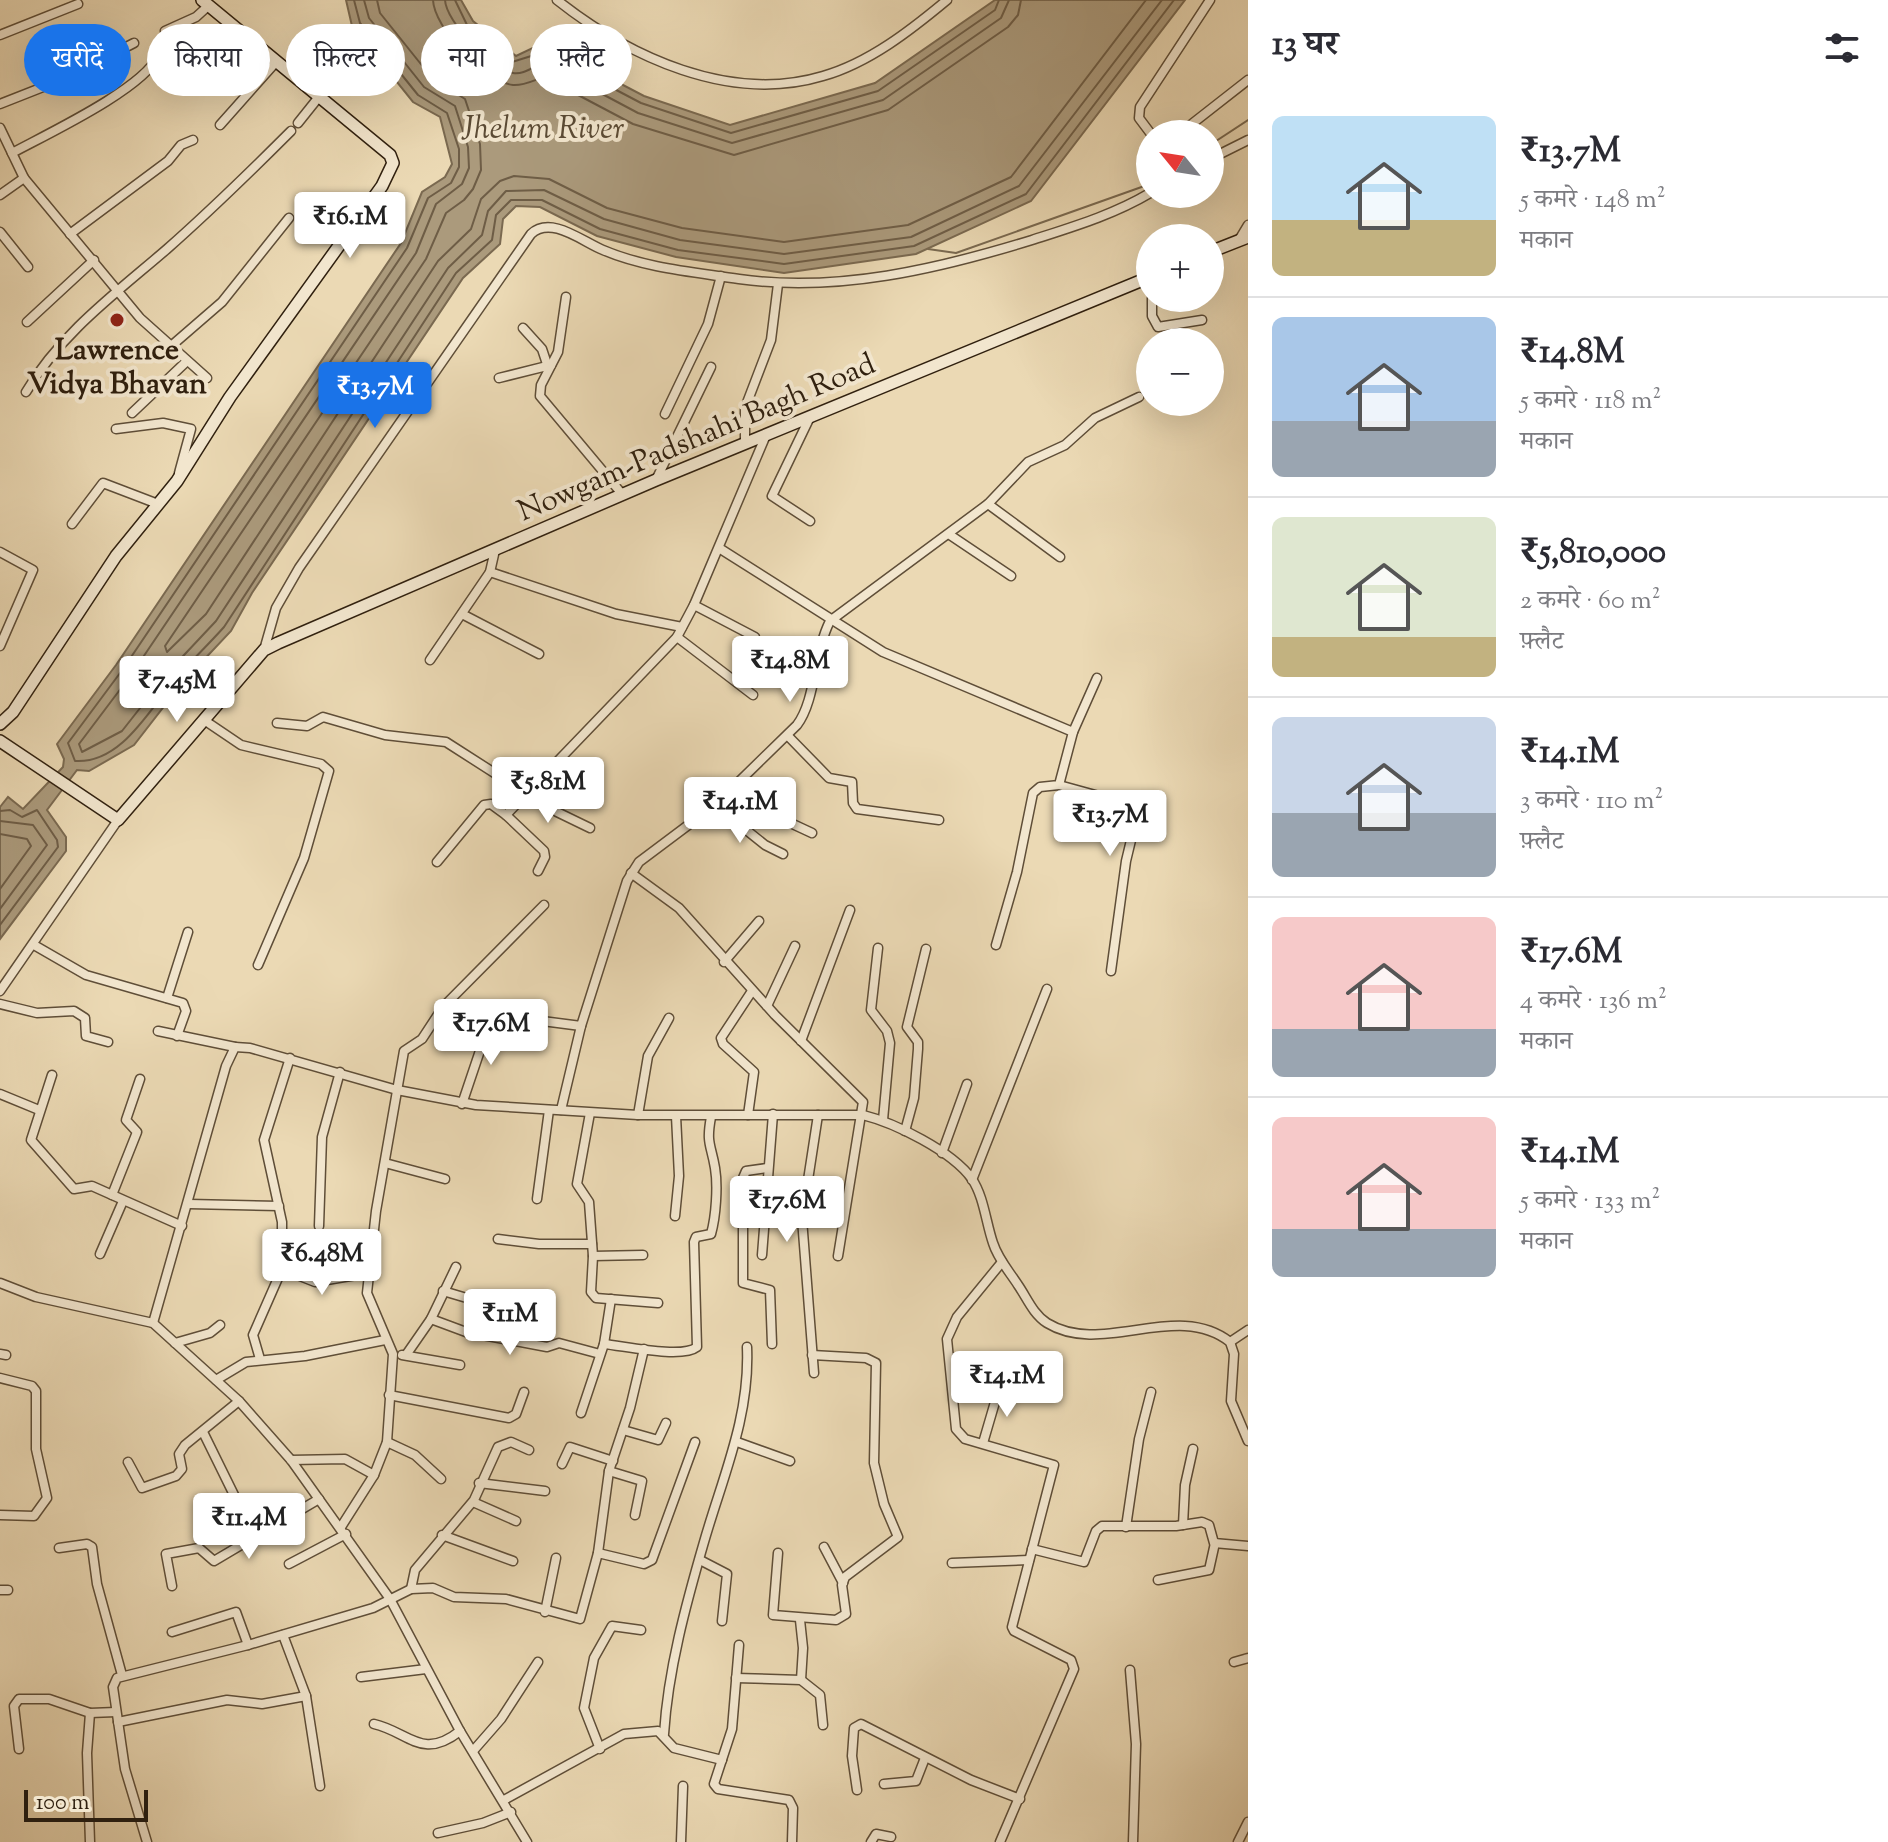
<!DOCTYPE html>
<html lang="hi">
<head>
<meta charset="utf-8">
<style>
  body { margin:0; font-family:"Sorts Mill Goudy","Noto Serif Devanagari",serif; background:#f7f7f7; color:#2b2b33; height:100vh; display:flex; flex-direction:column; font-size:30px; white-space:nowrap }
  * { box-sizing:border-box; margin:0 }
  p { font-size:26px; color:#7c7c81 }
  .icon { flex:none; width:44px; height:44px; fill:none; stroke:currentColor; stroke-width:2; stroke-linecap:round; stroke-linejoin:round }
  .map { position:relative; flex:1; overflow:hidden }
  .panel { display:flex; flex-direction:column; background:#fff; width:640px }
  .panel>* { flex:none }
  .guide { position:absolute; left:24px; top:24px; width:760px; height:72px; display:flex; gap:16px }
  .needle { width:52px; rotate:300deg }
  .controls { position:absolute; left:1136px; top:120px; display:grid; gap:16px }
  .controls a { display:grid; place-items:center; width:88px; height:88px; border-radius:50%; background:#fff; box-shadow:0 8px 32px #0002; font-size:40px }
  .scale { position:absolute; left:24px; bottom:20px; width:124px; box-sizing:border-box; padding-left:8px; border:4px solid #30200f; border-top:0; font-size:22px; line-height:28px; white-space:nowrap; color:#30200f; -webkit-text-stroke:6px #f2e6ce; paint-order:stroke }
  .price { position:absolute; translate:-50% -68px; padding:0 18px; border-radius:8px; background:#fff; color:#222; font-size:26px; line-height:52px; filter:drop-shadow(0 2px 4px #0008) }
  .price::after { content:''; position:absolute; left:50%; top:48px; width:24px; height:18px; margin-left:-12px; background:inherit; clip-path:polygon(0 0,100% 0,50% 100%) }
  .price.on { background:#1a73e8; color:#fff }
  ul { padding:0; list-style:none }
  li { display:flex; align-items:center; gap:24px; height:200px; padding:0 24px }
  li+li { border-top:2px solid #e1e1e2 }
  li span { display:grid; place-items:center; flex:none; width:224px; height:160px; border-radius:12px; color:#555 }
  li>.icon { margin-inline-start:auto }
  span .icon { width:96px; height:96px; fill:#fffc; stroke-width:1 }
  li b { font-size:34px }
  h2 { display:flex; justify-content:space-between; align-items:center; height:96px; padding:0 24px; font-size:34px }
  .chip { padding:0 28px; border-radius:36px; background:#fff; box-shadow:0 8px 32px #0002; font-size:28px; line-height:72px }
  .chip.on { background:#1a73e8; color:#fff }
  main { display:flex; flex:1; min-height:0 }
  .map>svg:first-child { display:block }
  .water { fill:#ab9a7c; stroke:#7a6950; stroke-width:2 }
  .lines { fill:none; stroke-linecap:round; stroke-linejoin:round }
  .shore { stroke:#6e5d46; stroke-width:2 }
  .stream { stroke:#7a6950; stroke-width:2 }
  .street-casing { stroke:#5f4e38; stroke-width:11 }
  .secondary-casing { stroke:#30200f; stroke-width:14 }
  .street { stroke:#f2e6ce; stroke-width:8 }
  .secondary { stroke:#f2e6ce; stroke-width:11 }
  .poi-dot { fill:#8f2418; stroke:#f2e6ce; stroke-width:3 }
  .labels { text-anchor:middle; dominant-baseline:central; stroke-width:8; stroke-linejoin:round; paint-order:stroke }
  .poi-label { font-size:30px; font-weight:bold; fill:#30200f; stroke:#f2e6ce }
  .street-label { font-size:30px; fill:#30200f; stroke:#f2e6ce }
  .water-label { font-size:32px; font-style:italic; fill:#5b4b35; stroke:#f2e6ce }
</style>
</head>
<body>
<main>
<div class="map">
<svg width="1248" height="1842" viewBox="0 0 1248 1842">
  <rect width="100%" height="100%" fill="#ebd9b4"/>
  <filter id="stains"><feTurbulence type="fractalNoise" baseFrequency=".0025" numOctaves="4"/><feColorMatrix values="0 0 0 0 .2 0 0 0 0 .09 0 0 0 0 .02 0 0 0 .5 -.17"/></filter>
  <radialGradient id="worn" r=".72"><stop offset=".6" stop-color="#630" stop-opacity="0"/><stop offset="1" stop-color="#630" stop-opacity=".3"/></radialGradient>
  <path class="water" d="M 346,0 L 461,0 L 473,21 L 516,56 L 543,43 L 644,96 L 730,125 L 875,83 L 995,0 L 1185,0 L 1031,201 L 916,254 L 784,273 L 676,257 L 597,236 L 540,207 L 516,206 L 503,219 L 500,244 L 463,278 L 252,593 L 231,631 L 183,682 L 134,745 L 89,771 L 77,770 L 47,810 L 66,837 L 66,851 L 0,939 L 0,807 L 8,797 L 23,809 L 63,767 L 64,759 L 57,744 L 116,665 L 401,243 L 422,192 L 445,177 L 452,164 L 440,117 L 413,102 L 352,26 Z"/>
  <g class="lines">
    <g class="shore">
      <path d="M 354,0 L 360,23 L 418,95 L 447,113 L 459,149 L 459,167 L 451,183 L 428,198 L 407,248 L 123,669 L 68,743 L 75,761 C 122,764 150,708 177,677 C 192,660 209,644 224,627 L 456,273 L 492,240 L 496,215 L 511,200 L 542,200 L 600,229 L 678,250 L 784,264 L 914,246 L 1026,194 L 1174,0"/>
      <path d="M 364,0 L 369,18 L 424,87 L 455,106 L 468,147 L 469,168 L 462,184 L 436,204 L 416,253 L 131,675 L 79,744 L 82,752 L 122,731 L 170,670 L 216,621 L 448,268 L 482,235 L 488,211 L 506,191 L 544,190 L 604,219 L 680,240 L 784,254 L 911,237 L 1019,186 L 1162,0"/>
      <path d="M 377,0 L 380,13 L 432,78 L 465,99 L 480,144 L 481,170 L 473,189 L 464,200 L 446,213 L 426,259 L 165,646 L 167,652 L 206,614 L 438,261 L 471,229 L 481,199 L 500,181 L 514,176 L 549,179 L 607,208 L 682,228 L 784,242 L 908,225 L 1011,177 L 1146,0"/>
      <path d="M 433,0 C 434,28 485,82 513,85 C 524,86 534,80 544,77 L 633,124 L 734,155 L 888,110 L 1008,27 L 1018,15 L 1021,0"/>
      <path d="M 445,0 C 446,22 492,70 513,73 C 524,75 534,66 544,63 L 638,113 L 732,143 L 883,100 L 1001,18 L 1009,0"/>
      <path d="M 455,0 L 468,27 L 512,62 L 544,52 L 641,103 L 731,133 L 878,91 L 995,10 L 999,0"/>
      <path d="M 0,811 L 10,810 L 22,817 L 37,810 L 57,840 L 58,847 L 0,925"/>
      <path d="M 0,821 L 33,825 L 47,845 L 0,909"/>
      <path d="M 0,834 L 27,839 L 31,846 L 0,889"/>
    </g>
    <g class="stream">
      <path d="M 1210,145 L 1248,120"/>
      <path d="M 928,249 L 956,253 L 1150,184"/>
    </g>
    <defs>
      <g id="street">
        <path d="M 557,0 C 629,57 730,104 823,76 C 869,63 911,30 947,0"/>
        <path d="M 165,31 L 196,17 L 207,7"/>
        <path d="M 0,35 L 78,4"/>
        <path d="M 304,86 L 328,52"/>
        <path d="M 0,104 L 66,78 L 134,43"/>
        <path d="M 298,123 L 318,98"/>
        <path d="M 220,125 L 275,63"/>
        <path d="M 0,128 L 24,178 L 140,318 L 207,378"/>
        <path d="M 1151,134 L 1139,118 L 1140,107 L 1210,0"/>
        <path d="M 1179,134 L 1248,80"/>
        <path d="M 12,153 C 47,134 143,89 158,56"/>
        <path d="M 1210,159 L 1248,140"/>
        <path d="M 0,195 L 24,178"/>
        <path d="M 0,232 L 28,267"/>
        <path d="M 70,234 L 168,161 L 181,145 L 193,140"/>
        <path d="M 1239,240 L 1248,225"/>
        <path d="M 566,297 L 558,352 L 541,385 L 540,396 L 622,494"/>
        <path d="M 1152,298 L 1152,316 L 1158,327 L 1202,320"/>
        <path d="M 27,322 L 94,260"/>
        <path d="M 523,328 L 542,349 L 547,364"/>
        <path d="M 170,347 L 222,302 L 289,218"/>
        <path d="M 499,378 L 551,365"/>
        <path d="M 26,392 C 61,333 116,293 167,249 C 210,211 251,171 291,131"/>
        <path d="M 132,413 L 187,361"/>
        <path d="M 665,414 L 708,324 L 721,276"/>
        <path d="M 810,417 L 772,496 L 810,521"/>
        <path d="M 116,429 L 163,423 L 191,429 L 179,473"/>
        <path d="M 745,442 L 745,408 L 771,340 L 778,284"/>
        <path d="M 656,480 L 711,367"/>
        <path d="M 988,504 L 1060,557"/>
        <path d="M 72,524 L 103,483 L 158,504"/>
        <path d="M 950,535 L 1011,576"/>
        <path d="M 719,548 L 883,652 L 1073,732 L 1059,785 L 1040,787 L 1033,793 L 1017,872 L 996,945"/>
        <path d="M 0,552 L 33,570 L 0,646"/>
        <path d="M 490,572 L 616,614 L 682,627"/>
        <path d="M 694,605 L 755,637 L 757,656"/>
        <path d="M 462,614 L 539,654"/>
        <path d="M 677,637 L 753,695"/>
        <path d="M 264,650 L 276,608 L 299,568 L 531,234 C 551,215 583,242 603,250 C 645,268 694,272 739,279 C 837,293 938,269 1032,240 C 1072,227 1113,215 1150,193"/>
        <path d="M 430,660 L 490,572 L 495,550"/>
        <path d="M 204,720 L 241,745 L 321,764 L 329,771 L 304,858 L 258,965"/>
        <path d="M 277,723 L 307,726 L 323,717 L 385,735 L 446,742 L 524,792"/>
        <path d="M 1073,732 L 1097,678"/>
        <path d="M 788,736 L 829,778 L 852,782 L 853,803 L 857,809 L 939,820"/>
        <path d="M 1059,785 L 1139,807 L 1126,861 L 1111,971"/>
        <path d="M 736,786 L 784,820 L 812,833"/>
        <path d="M 528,788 L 557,812 L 590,828"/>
        <path d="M 715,805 L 765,845 L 783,854"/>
        <path d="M 506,815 L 544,851 L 545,857 L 538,871"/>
        <path d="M 437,862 L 484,805 L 491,804 L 506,815 L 677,637 L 694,605 L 766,435"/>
        <path d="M 631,873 L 679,908 L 775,1015 L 863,1102 L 838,1256"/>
        <path d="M 34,945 L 86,975 L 183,1003 L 186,1011 L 177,1036"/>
        <path d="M 878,948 L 871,1010 L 887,1031 L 890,1043 L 883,1120"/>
        <path d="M 724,962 L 759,921"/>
        <path d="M 0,991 L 118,820"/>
        <path d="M 167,998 L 188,932"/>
        <path d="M 0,1004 L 37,1013 L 74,1011 L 85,1018 L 86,1036 L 108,1042"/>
        <path d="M 767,1006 L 795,946"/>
        <path d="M 527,1019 L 581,1026"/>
        <path d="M 158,1031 L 235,1047"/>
        <path d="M 801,1041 L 850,910"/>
        <path d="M 52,1075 L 31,1140 L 74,1189 L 92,1186 L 182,1226"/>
        <path d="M 0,1094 L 39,1110"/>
        <path d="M 462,1104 L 490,1021"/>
        <path d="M 561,1110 L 581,1026 L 627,881 L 639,862 L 715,805 L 797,725 C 816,700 814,652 830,621 L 988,504 L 1028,462 L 1065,445 L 1095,418 L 1139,397"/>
        <path d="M 590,1113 L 577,1184 L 589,1202 L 593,1256 L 591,1292 L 596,1298 L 658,1303"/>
        <path d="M 638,1115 L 648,1056 L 669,1018"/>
        <path d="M 748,1115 L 754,1072 L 723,1044 L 721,1038 L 752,991"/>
        <path d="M 905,1131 L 914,1098 L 918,1049 L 918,1042 L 907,1027 L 926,949"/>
        <path d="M 942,1153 L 967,1084"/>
        <path d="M 385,1163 L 445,1179"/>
        <path d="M 767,1168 L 746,1171 L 743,1178 L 743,1283 L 770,1290 L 772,1344"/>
        <path d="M 972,1180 L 1047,989"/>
        <path d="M 112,1195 L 137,1132 L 126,1120 L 140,1079"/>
        <path d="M 537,1199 L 549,1110"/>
        <path d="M 189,1204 L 279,1206"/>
        <path d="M 675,1216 L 679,1176 L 676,1116"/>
        <path d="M 319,1226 L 322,1137 L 340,1072"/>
        <path d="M 498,1239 L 539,1244 L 592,1244"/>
        <path d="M 100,1254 L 123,1201"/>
        <path d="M 762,1255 L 773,1114"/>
        <path d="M 593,1256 L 643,1255"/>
        <path d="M 282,1269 L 315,1282 L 368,1273"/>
        <path d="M 0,1283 L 36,1297 L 153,1323 L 239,1401 L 291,1460 L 390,1599 L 460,1731 L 527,1842"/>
        <path d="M 443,1291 L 497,1307"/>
        <path d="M 431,1319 L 466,1332 L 547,1347 L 559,1343 L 600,1354"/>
        <path d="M 153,1323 L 226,1066 L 235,1047 L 250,1048 L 397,1090 L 476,1105 L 638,1115 L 863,1115 C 895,1123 952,1151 972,1179 C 984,1197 986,1223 993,1243 C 998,1259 1009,1271 1018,1285 C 1027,1298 1033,1314 1047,1323 C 1102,1357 1177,1300 1230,1342 L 1234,1354 L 1231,1401 L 1248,1441"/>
        <path d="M 1230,1342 L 1248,1330"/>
        <path d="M 175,1343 L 210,1333 L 220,1325"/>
        <path d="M 604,1344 C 625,1346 682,1359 697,1347 L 694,1242 L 696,1237 L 711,1234 C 716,1216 718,1186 715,1168 C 711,1144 706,1144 711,1117"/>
        <path d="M 0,1354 L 6,1355"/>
        <path d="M 402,1355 L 460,1365"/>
        <path d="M 406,1355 L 431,1319 L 456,1267"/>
        <path d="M 260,1359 L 253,1335 L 282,1269 L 282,1222 L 264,1140 L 290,1058"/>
        <path d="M 814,1373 L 802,1219 L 818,1115"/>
        <path d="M 0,1378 L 32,1386 L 36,1391 L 36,1449 L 47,1498 L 34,1516 L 0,1515"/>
        <path d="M 216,1380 L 246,1362 L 305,1356 L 385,1340"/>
        <path d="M 389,1395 L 509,1418 L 516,1414 L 524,1392"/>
        <path d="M 581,1413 L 604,1344 L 611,1299"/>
        <path d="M 623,1430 L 658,1440 L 666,1423"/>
        <path d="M 203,1432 L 235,1497 L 231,1503 L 210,1509"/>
        <path d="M 387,1442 L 415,1455 L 441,1479"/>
        <path d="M 737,1442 L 790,1461"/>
        <path d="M 983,1443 L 1000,1385"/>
        <path d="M 291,1460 L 345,1459 L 374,1475"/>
        <path d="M 128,1462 L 142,1488 L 176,1476 L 182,1469 L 179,1454 L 185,1445 L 239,1401"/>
        <path d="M 562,1464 L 570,1447 L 613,1461"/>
        <path d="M 609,1471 L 642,1481 L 635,1515"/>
        <path d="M 479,1483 L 545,1491"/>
        <path d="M 473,1502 L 516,1521"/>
        <path d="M 1183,1525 L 1185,1485 L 1193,1449"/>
        <path d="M 341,1527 L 374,1475 L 387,1442 L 393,1354 L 367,1293 L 376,1211 L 404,1051 L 422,1039 L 443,1007 L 544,905"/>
        <path d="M 1126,1527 L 1139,1439 L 1151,1392"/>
        <path d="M 442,1535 L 513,1561"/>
        <path d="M 824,1547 L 843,1583"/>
        <path d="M 59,1548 L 87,1544 L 92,1547 L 97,1584 L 122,1675"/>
        <path d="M 1032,1549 L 1084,1562 L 1096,1531 L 1102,1526 L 1176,1526 L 1202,1522 L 1209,1525 L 1214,1543 L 1248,1546"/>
        <path d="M 598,1553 L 644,1564 L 652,1560 L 695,1442"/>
        <path d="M 778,1553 L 773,1615 L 836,1620 L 846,1614 L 842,1585 L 845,1577 L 898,1537 L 884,1504 L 874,1463 L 876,1363 L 866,1358 L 812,1355"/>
        <path d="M 700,1560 L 727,1574 L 722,1621"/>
        <path d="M 952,1563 L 1029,1560"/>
        <path d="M 289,1564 L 346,1534"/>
        <path d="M 1158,1580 L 1209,1570 L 1215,1543"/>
        <path d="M 172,1586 L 166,1554 L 199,1548 L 214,1561 L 319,1499"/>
        <path d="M 411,1589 L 415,1570 L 474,1500 L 498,1447 L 511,1442 L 529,1450"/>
        <path d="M 0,1590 L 8,1590"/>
        <path d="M 545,1612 L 556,1558"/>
        <path d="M 800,1620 L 803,1648 L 801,1680"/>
        <path d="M 172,1632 L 236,1612 L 248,1645"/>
        <path d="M 283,1635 L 306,1696 L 320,1786"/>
        <path d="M 739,1645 L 732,1729 L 714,1784 L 718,1789 L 789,1800 L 793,1808 L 792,1842"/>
        <path d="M 1234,1662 L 1248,1658"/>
        <path d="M 1130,1670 L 1136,1744 L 1133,1842"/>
        <path d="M 361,1677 L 426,1669"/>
        <path d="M 736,1678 L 801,1680 L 820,1695 L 823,1725"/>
        <path d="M 90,1713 L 87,1753 L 90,1842"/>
        <path d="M 118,1722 L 227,1700 L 262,1704 L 306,1696"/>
        <path d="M 374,1724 C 409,1732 422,1761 460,1731"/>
        <path d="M 664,1734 C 668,1670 686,1604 704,1542 C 723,1476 750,1417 747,1347"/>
        <path d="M 19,1749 L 14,1706 L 19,1699 L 49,1699 L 90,1713 L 116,1712"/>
        <path d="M 600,1749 L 584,1708 L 594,1658 L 612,1626 L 641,1630"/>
        <path d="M 473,1751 L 501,1719 L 538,1662"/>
        <path d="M 884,1784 L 916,1781 L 925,1758"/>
        <path d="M 857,1790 L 852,1756 L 854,1728 L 861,1724 L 971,1780 L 1020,1799"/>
        <path d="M 504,1800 L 624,1734 L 658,1731 L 674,1748 L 722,1760"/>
        <path d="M 438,1833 L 483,1823 L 511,1812"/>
        <path d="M 147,1842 L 125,1769 L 113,1687 L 117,1678 L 248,1645 L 373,1608 L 411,1589 L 433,1588 L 454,1597 L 506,1599 L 580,1619 L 598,1553 L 609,1471 L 630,1408 L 644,1349"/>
        <path d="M 681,1842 L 683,1786"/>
        <path d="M 871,1842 L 876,1834 L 891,1837"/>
        <path d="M 1000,1842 L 1074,1669 L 1071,1660 L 1014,1631 L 1012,1627 L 1054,1465 L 965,1439 L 956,1429 L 947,1339 L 957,1317 L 1002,1262"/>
        <path d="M 1238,1842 L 1248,1822"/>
      </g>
      <g id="secondary">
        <path d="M 1210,252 L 1248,237"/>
        <path d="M 0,724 L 13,712 L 116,556 L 177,481 L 230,397 L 382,186 L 393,163 L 390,155 L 202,0"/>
        <path d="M 0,741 L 118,820 L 264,650 L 278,643 L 656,480 L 1150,277"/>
      </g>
    </defs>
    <use href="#street" class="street-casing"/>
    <use href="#secondary" class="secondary-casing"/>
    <use href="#street" class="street"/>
    <use href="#secondary" class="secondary"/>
  </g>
  <circle class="poi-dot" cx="117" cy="320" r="8"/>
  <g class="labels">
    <g class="poi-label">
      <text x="117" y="351">Lawrence<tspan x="117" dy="34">Vidya Bhavan</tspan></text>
    </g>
    <g class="street-label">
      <text transform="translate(697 439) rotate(-23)">Nowgam-Padshahi Bagh Road</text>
    </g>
    <g class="water-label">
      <text x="543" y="130">Jhelum River</text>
    </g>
  </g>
  <rect width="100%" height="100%" filter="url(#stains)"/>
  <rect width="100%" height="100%" fill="url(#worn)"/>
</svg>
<div class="controls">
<a><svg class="needle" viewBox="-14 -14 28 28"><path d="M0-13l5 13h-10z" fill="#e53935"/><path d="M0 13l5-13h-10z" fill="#7c7c81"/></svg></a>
<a>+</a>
<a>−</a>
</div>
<div class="scale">100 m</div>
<b class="price" style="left:350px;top:260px">₹16.1M</b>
<b class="price on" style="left:375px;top:430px">₹13.7M</b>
<b class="price" style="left:790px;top:704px">₹14.8M</b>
<b class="price" style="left:177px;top:724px">₹7.45M</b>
<b class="price" style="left:548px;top:825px">₹5.81M</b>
<b class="price" style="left:740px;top:845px">₹14.1M</b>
<b class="price" style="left:1110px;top:858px">₹13.7M</b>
<b class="price" style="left:491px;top:1067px">₹17.6M</b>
<b class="price" style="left:787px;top:1244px">₹17.6M</b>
<b class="price" style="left:322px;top:1297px">₹6.48M</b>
<b class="price" style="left:510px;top:1357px">₹11M</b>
<b class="price" style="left:1007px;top:1419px">₹14.1M</b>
<b class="price" style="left:249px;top:1561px">₹11.4M</b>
<div class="guide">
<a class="chip on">खरीदें</a>
<a class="chip">किराया</a>
<a class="chip">फ़िल्टर</a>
<a class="chip">नया</a>
<a class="chip">फ़्लैट</a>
</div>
</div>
<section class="panel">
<h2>13 घर<svg class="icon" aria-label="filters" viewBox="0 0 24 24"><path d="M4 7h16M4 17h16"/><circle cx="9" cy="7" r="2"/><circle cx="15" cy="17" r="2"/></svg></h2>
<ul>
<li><span style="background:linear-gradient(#bfe0f5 65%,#c2b280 0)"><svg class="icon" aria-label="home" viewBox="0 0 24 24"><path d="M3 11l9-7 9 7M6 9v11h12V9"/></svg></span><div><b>₹13.7M</b><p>5 कमरे · 148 m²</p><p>मकान</p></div></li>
<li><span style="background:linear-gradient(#a9c7e8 65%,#9aa5b1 0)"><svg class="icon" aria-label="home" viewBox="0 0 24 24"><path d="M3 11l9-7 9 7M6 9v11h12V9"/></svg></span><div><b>₹14.8M</b><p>5 कमरे · 118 m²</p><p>मकान</p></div></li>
<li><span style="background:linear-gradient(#dfe7d0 75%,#c2b280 0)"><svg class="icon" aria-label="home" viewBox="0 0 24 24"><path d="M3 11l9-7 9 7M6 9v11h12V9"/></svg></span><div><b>₹5,810,000</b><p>2 कमरे · 60 m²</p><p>फ़्लैट</p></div></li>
<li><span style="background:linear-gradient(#c9d6e8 60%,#9aa5b1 0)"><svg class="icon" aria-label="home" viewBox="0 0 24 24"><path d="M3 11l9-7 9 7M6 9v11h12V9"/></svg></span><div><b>₹14.1M</b><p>3 कमरे · 110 m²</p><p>फ़्लैट</p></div></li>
<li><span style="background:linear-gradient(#f6c9c9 70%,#9aa5b1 0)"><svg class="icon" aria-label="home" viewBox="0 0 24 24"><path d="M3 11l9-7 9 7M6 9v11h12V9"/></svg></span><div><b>₹17.6M</b><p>4 कमरे · 136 m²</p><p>मकान</p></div></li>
<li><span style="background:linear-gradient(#f6c9c9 70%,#9aa5b1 0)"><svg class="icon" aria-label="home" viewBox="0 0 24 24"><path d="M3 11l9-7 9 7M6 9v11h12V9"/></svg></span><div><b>₹14.1M</b><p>5 कमरे · 133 m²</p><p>मकान</p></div></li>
</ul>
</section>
</main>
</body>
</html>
